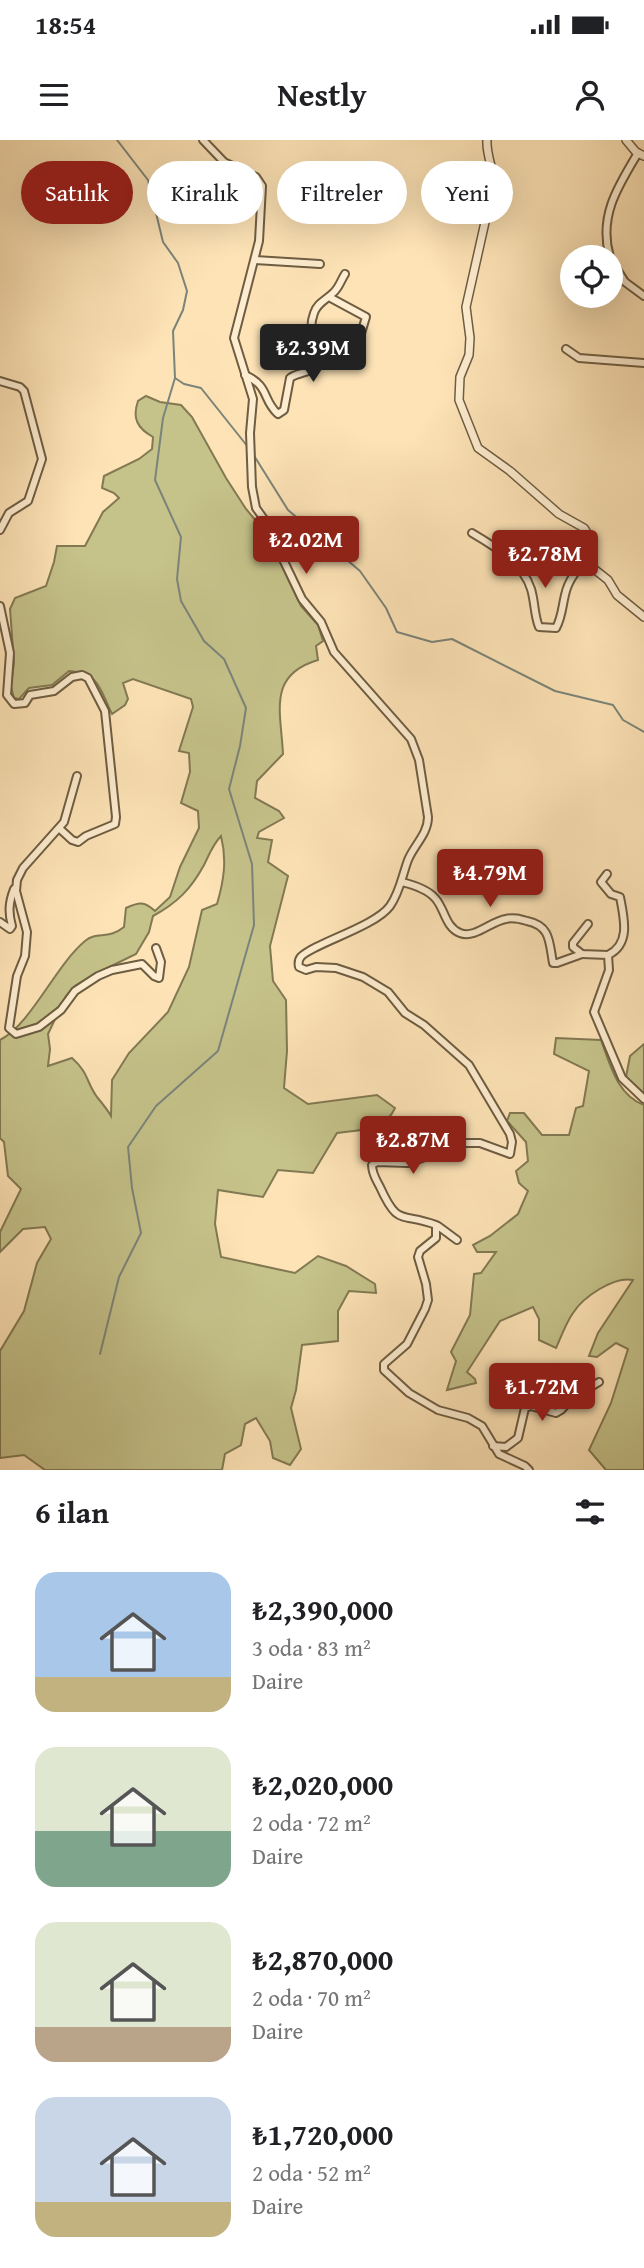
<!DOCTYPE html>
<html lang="tr">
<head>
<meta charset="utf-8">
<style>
  body { margin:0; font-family:"Gentium Book Plus",serif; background:#f2f2f2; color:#202124; height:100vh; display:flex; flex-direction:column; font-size:26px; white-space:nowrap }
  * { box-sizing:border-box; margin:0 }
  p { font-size:23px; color:#757577 }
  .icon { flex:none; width:38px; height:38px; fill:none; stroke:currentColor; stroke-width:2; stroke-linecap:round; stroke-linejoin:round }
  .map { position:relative; height:1330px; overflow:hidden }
  .panel { display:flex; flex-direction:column; background:#fff; flex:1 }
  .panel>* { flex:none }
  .hud { position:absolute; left:21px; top:21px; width:602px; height:63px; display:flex; gap:14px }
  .controls { position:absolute; left:560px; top:105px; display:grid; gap:14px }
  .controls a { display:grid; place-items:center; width:63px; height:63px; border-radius:50%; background:#fff; box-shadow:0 7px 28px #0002; font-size:35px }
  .price { position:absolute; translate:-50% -60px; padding:0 16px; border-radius:7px; background:#8f2418; color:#fff; font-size:23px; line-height:46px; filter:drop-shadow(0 2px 4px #0008) }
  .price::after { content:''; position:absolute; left:50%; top:42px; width:21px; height:16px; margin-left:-10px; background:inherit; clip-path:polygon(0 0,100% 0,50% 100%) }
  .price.active { background:#222; color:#fff }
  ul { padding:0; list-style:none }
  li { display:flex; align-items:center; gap:21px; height:175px; padding:0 35px }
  li span { display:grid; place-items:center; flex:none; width:196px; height:140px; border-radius:21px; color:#555 }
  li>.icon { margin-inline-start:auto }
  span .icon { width:84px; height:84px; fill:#fffc; stroke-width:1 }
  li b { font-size:30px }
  h2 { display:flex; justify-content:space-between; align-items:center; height:84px; padding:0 35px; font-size:30px }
  .chip { padding:0 24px; border-radius:32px; background:#fff; box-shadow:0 7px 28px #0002; font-size:24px; line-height:63px }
  .chip.active { background:#8f2418; color:#fff }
  .status { display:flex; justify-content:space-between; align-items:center; height:49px; padding:0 35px; background:#fff; direction:ltr }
  .status svg { height:19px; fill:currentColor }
  header { display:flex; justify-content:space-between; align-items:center; height:91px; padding:0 35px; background:#fff; font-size:32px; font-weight:800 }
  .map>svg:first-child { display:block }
  .green { fill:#c5c28a; stroke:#827953; stroke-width:2; fill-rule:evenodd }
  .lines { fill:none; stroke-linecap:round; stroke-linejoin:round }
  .stream { stroke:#7b847a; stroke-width:2 }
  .minor-casing { stroke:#6e5d42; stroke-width:10 }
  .tertiary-casing { stroke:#6e5d42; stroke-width:10 }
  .minor { stroke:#feedd0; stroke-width:6 }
  .tertiary { stroke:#feedd0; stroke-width:7 }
</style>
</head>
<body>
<div class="status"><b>18:54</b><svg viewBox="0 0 49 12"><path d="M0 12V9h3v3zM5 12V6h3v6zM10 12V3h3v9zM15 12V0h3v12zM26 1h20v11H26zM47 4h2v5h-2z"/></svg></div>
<header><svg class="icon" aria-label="menu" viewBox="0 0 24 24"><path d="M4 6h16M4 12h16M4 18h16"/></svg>Nestly<svg class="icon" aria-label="person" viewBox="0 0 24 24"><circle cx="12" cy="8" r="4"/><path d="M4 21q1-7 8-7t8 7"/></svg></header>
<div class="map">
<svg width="644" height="1330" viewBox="0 0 644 1330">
  <rect width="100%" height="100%" fill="#fde3b6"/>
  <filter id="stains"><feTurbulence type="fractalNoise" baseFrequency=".00286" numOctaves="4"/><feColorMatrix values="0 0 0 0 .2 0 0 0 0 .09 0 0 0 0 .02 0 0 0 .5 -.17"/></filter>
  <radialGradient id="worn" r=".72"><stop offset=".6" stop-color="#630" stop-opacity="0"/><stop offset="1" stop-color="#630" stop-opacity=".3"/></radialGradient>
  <g class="green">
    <path d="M 146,256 L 160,262 L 181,265 L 192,277 L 226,338 L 246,369 L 267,394 L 301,466 L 318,485 L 323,501 L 316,506 L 318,520 C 267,535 281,572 283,614 L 257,641 L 255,658 L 279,671 L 284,678 L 259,692 L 257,698 L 272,700 L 268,722 L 288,736 L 270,806 L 273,841 L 286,860 L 287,911 L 284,948 L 308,964 L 377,955 L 395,968 C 385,991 359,990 337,993 L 313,1033 L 278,1030 L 263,1057 L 218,1050 L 215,1084 L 221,1117 L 295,1133 L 318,1116 L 346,1126 L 375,1144 L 376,1153 L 349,1151 L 338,1171 L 338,1201 L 302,1205 L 296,1250 L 291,1268 L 301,1309 L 290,1325 L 273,1318 L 270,1301 L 256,1278 L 245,1284 L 241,1305 L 225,1314 L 222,1330 L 45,1330 L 24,1315 L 0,1318 L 0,1211 L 24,1171 L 37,1123 L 51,1099 L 45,1087 L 23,1089 L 0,1112 L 0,1092 L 21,1049 L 8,1036 L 4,1002 L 0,998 L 0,900 C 32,883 55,826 85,801 C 97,791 108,800 124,787 L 126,768 C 139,762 144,761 155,771 L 170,757 L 180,727 L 199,688 L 198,671 L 181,663 L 190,632 L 189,613 L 179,611 L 193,567 L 191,559 L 133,539 L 123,543 L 128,559 L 125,565 L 112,574 C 100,550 100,533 69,531 L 52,545 L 29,548 L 19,559 L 14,558 L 11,547 L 14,522 L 10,469 L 15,458 L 46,446 L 54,422 L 57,406 L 85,406 L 103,372 L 119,358 L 114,353 L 102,348 L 104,336 L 139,319 L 152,309 L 153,297 C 137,288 132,278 138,261 ZM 221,696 C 227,720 224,740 217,764 L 202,770 L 189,827 L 168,872 L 129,913 L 112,940 L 111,976 C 107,969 102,963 97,957 C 86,942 89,933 72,918 L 48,926 L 50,909 L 48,894 L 66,856 L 75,846 L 97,833 L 136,814 L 149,792 L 153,776 C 177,763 191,749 204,725 C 209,715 213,704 221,696 Z"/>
    <path d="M 556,898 L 601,900 C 610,924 617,955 644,965 L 644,1330 L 606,1330 L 589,1310 L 611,1263 L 628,1209 L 616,1203 L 597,1217 L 589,1216 L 598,1193 L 633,1140 C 614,1136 583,1157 573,1173 C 566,1183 561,1197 556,1208 L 539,1200 L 539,1179 L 533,1167 L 500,1181 L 467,1232 L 475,1239 L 476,1243 L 447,1250 L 456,1221 L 451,1212 L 470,1175 L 474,1134 L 481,1133 L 496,1112 L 477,1112 L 473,1105 L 490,1096 L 518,1074 L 528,1051 L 519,1043 L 516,1031 L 528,1021 L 526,1002 L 507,981 L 510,973 L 524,973 L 542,995 L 569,995 L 576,968 L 583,966 L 589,931 L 554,914 Z"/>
    <path d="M 644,904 L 644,955 L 626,937 L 630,916 Z"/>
  </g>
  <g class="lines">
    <g class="stream">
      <path d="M 117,0 L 148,40 L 163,102 L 178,123 L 187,151 L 183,170 L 173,191 L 175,238 L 184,244 L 201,248 L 248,307"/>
      <path d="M 253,314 L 288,370 L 360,431 L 386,468 L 397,492 L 432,502 L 452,499 L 555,551 L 613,565 L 623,580 L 644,592"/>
      <path d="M 100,1214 L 119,1137 L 141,1093 L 132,1048 L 128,1007 L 156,966 L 218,911 L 254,785 L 252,724 L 229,649 L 240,606 L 246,568 L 224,519 L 204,501 L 181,461 L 177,439 L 181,397 L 155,340 L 163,278 L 175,238"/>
    </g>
    <defs>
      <g id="minor">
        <path d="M 203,0 L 224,22 L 256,37 L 262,46 L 259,101 L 234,198 L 253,259 L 250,293 L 252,347 L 256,368 L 276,396 L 280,413 L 302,459 L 321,482 L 334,512 L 411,599 L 419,620 L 428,677 C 428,694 414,705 408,720 C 402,736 400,752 390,766 C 377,784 329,799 309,811 C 302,815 297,818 299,827 L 306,830 L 316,827 L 336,828 L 363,837 L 388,852 L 405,873 L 424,885 L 469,925 L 510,994 L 512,1002 L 510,1014 L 480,1003 L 463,1003 L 408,1023 L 377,1022 L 372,1025 C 372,1034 376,1039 380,1047 C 398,1087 401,1072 436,1085 L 436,1098 L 420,1111 L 418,1117 L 426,1144 L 428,1160 L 425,1169 L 407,1204 L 384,1224 L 384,1230 L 409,1253 L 438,1270 L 468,1278 L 482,1286 L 499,1314 L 525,1326 L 529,1330"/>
        <path d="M 610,117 C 598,77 618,46 638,13"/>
        <path d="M 255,120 L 320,124"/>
        <path d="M 611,120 L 625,142 L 644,156"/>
        <path d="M 329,157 L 366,177 L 359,200"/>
        <path d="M 566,209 L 579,218 L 644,223"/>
        <path d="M 245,235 C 270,246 262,260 278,274 L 284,270 L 290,238 C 297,233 304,234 312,229 C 316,210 307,191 314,173 C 317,163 326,160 333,153 C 339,148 341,140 345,134"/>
        <path d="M 0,241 L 20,247 L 24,251 L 42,319 L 28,361 L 9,373 L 0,390"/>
        <path d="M 472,393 C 494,406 523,423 531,449 C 535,462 534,475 539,487 L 556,488 C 562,477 562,467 565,455 C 568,440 579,426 590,417"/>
        <path d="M 0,466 L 10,513 L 7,555 L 14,564 L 25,563 L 30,555 L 54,551 L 72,537 L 82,535 L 88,538 L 105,571 L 116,677 L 115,684 L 86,696 L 78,702 L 72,700 L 60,689"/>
        <path d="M 77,636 L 64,682 L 23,728 L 17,740 L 16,751 L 27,792 L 25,816 L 17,836 L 9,888 L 16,894 L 39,887 L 61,870 L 75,851 L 98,836 L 112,830 L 142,824 L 154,836 L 159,838 L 161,822 L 156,808"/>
        <path d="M 607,734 L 601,742 L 611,754 L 620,757 C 624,778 631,804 608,815 L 609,830 L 594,872 L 622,938 L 644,959"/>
        <path d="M 402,742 C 414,745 427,749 435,758 C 445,769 445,787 460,793 C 475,799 491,781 506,779 C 513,777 520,779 527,781 C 551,786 549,802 553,823 L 557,823 L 582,814"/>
        <path d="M 0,782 L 10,789 L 12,786 C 8,772 9,762 14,749"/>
        <path d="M 588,784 L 573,803 L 573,807 L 582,814 L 608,815"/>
        <path d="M 438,1086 L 457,1100"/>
        <path d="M 493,1306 L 506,1307 L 518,1298 L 525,1268 L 531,1266 L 556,1273 L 561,1270 L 572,1258 L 599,1242"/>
      </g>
      <g id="tertiary">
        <path d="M 487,0 C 486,14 493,28 494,42 L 466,167 L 470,198 L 469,215 L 460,237 L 459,260 L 478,308 L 510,331 L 559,374 L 584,388 L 591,399 L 589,421 L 594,429 L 608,440 L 617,455 L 644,477"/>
        <path d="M 626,0 L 636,12 L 644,16"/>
      </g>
    </defs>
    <use href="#minor" class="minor-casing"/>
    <use href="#tertiary" class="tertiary-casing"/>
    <use href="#minor" class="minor"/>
    <use href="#tertiary" class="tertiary"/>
  </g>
  <rect width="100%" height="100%" filter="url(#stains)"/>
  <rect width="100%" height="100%" fill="url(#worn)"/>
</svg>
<div class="controls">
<a><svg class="icon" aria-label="locate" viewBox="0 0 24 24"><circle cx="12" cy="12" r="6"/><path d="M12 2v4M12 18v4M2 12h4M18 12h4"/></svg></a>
</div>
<b class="price active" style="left:313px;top:244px">₺2.39M</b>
<b class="price" style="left:306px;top:436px">₺2.02M</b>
<b class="price" style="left:545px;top:450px">₺2.78M</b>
<b class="price" style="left:490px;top:769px">₺4.79M</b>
<b class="price" style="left:413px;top:1036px">₺2.87M</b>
<b class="price" style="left:542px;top:1283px">₺1.72M</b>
<div class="hud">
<a class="chip active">Satılık</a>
<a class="chip">Kiralık</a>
<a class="chip">Filtreler</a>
<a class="chip">Yeni</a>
</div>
</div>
<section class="panel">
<h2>6 ilan<svg class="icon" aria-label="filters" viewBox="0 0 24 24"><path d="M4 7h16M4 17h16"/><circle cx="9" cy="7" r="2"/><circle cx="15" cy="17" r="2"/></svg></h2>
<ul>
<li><span style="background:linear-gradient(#a9c7e8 75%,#c2b280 0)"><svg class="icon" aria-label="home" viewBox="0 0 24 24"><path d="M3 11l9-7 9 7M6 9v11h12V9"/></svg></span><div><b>₺2,390,000</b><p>3 oda · 83 m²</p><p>Daire</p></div></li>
<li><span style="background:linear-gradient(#dfe7d0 60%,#7fa58c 0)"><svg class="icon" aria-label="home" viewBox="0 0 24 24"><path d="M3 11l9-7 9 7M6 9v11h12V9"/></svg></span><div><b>₺2,020,000</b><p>2 oda · 72 m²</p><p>Daire</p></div></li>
<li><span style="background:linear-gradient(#dfe7d0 75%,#b9a48a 0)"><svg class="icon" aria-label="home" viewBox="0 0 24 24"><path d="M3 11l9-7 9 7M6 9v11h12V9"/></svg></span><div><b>₺2,870,000</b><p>2 oda · 70 m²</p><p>Daire</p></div></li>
<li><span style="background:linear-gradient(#c9d6e8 75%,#c2b280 0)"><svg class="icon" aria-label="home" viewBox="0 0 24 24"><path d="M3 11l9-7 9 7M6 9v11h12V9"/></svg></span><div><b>₺1,720,000</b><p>2 oda · 52 m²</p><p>Daire</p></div></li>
</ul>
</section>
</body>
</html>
